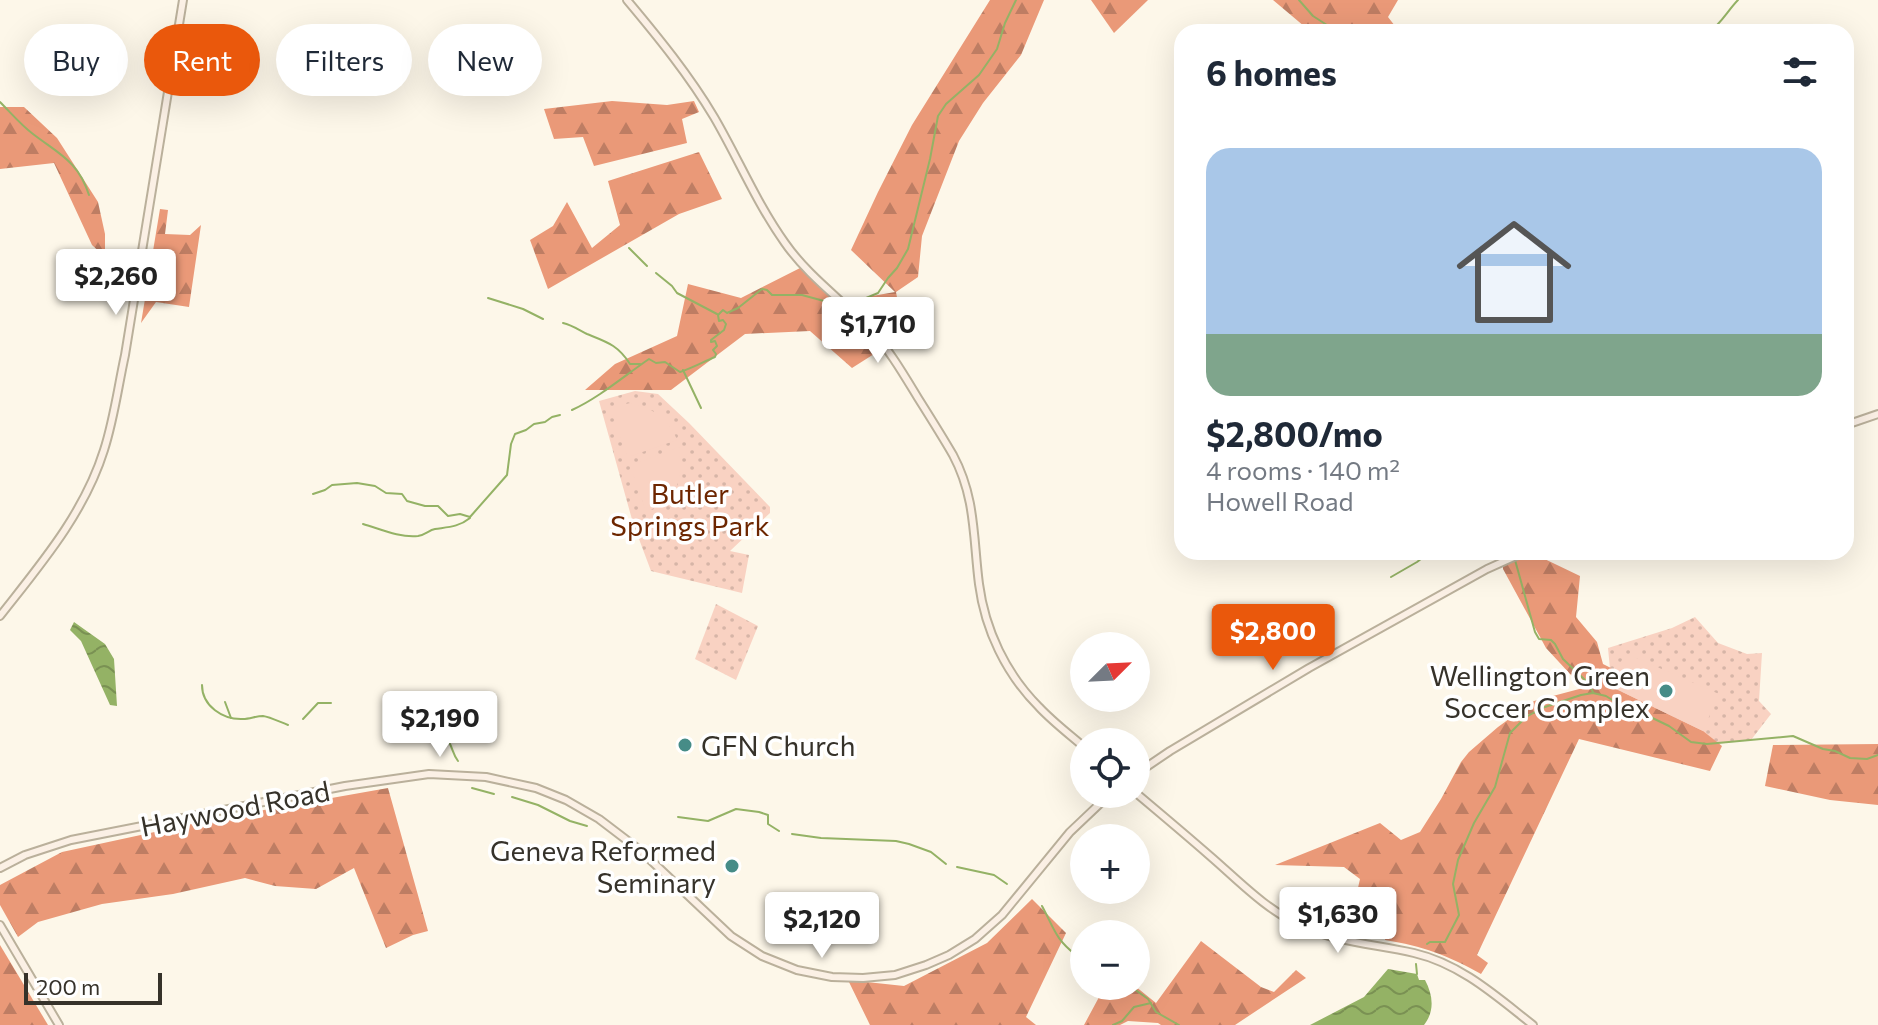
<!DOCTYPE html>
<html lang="en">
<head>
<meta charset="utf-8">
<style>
  body { margin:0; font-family:Commissioner,sans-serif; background:#f6f6f7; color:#1f2937; height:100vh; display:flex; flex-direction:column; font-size:30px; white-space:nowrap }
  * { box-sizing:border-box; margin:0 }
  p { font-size:26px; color:#747a83 }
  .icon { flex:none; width:44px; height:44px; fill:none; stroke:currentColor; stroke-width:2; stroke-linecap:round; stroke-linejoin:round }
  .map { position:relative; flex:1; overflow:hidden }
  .side { position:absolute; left:1174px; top:24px; width:680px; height:536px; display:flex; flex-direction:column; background:#fff; border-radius:24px; box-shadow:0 8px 32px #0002 }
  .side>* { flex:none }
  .top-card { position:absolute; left:24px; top:24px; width:760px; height:72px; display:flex; gap:16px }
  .needle { width:52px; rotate:66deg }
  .controls { position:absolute; left:1070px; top:632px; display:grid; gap:16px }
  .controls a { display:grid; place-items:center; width:80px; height:80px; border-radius:50%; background:#fff; box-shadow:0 8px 32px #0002; font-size:40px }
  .scale { position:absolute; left:24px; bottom:20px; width:138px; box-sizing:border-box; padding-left:8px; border:4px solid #36322a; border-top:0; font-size:22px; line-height:28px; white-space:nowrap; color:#36322a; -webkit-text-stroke:6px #fff; paint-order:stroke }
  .price { position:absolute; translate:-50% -68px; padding:0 18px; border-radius:8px; background:#fff; color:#222; font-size:26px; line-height:52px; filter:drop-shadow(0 2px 4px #0008) }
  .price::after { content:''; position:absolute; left:50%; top:48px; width:24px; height:18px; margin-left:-12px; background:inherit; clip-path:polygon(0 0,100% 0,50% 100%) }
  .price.selected { background:#ea580c; color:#fff }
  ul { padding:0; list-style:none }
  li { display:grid; align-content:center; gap:16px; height:424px; padding:0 32px }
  li span { display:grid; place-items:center; height:248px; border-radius:24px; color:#555 }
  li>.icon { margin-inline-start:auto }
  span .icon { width:144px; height:144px; fill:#fffc; stroke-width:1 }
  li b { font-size:34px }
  h2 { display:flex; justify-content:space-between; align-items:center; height:96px; padding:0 32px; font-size:34px }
  .pill { padding:0 28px; border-radius:36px; background:#fff; box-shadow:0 8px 32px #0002; font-size:28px; line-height:72px }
  .pill.selected { background:#ea580c; color:#fff }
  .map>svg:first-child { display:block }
  .grass { fill:url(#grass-dots) }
  .forest { fill:url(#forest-firs) }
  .pitch { fill:#f9d2c2 }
  .water { fill:url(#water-waves) }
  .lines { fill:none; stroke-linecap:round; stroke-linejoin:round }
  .stream { stroke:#94b265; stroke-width:2 }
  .secondary-casing { stroke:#bab09b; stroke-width:10 }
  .secondary { stroke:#fbf0e5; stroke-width:6 }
  .poi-dot { fill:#468c87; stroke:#fff; stroke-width:3 }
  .labels { text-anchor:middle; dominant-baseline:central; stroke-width:7; stroke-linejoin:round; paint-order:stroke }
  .park-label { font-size:28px; fill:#6d2600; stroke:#fff }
  .poi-label { font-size:28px; fill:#36322a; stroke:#fff; text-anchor:end }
  .street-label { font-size:28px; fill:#36322a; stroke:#fff }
</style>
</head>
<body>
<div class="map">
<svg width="1878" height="1025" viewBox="0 0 1878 1025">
  <defs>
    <pattern id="grass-dots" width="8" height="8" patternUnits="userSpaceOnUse" patternTransform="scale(2)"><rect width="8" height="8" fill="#f9d2c2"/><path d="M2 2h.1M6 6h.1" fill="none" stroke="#d6b5a7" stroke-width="1.8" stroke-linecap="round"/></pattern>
    <pattern id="forest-firs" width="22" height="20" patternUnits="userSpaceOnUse" patternTransform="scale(2)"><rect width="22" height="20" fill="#ea9978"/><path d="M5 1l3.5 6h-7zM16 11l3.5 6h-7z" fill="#be7d63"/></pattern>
    <pattern id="water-waves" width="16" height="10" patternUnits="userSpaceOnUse" patternTransform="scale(2)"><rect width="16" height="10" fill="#94b265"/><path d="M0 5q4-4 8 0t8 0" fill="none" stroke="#7a9153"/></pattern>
  </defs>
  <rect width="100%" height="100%" fill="#fdf7e9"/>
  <g class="grass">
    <path d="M 635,391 L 658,394 L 689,423 L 770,507 L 770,513 L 730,551 L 749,555 L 742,593 L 651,571 L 633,523 L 599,401 Z"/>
    <path d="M 716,604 L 758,626 L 736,680 L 695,659 Z"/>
    <path d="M 1695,617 L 1718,643 L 1747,654 L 1762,653 L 1759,701 L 1771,714 L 1751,740 L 1707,744 L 1613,701 L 1608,648 L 1672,628 Z"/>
  </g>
  <g class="forest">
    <path d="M 990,0 L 1044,0 L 1021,55 L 983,103 L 959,141 L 922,236 L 918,277 L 896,292 L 904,335 L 852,368 L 810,331 L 745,334 L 671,390 L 585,390 L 615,364 L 677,336 L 688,284 L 741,298 L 808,264 L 844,301 L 895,292 L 851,250 L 878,192 L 912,125 Z"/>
    <path d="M 1091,0 L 1148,0 L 1114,33 Z"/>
    <path d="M 1273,0 L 1398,0 L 1388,17 L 1395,26 L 1412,32 L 1311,32 Z"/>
    <path d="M 612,101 L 667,105 L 694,101 L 699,112 L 682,119 L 687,143 L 594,166 L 583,137 L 554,139 L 544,109 Z"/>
    <path d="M 0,107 L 24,107 L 57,138 L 98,202 L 105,234 L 105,257 L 92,245 L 54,163 L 0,169 Z"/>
    <path d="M 699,152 L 722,199 L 679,214 L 548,289 L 530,240 L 553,226 L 567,202 L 592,248 L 620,225 L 608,181 Z"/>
    <path d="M 160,209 L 168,210 L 165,234 L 190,235 L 201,225 L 189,307 L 156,302 L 141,323 Z"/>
    <path d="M 1503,552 L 1530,552 L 1580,576 L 1576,617 L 1597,642 L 1603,664 L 1617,671 L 1614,688 L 1703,731 L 1722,746 L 1710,771 L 1579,739 L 1477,955 L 1488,963 L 1481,974 C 1447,955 1423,946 1385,940 L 1389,912 L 1355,901 L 1360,879 L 1344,867 L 1275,865 L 1380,823 L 1401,840 L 1420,832 L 1441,799 L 1461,762 L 1469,752 L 1498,727 L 1534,701 L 1583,688 L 1546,648 L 1503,569 Z"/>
    <path d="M 1878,744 L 1878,805 L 1830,800 L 1765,786 L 1773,745 Z"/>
    <path d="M 388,788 L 428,931 L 413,935 L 386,948 L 354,868 L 316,889 L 275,886 L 245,878 L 173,894 L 102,904 L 38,922 L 18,937 L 0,905 L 0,885 L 62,852 L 224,817 Z"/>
    <path d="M 1032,899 L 1066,933 L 1026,1017 L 1036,1025 L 870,1025 L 848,980 L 904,986 L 987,943 Z"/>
    <path d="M 1201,941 L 1261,987 L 1274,992 L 1296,970 L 1306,978 L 1235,1025 L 1161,1025 L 1158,1023 L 1128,1021 L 1120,1025 L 1084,1025 L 1105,986 L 1135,986 L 1156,1003 Z"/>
    <path d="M 0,945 L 48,1025 L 0,1025 Z"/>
  </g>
  <g class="pitch">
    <path d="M 630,403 C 652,408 669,418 677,440 L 631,456 L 627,456 L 610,408 Z"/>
    <path d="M 679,447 C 683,481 679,498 646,512 L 631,468 L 632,465 Z"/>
    <path d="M 1625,653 L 1719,694 L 1703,731 L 1614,688 L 1617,671 Z"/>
  </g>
  <g class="water">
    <path d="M 74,622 L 105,644 L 114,659 L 117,706 L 110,705 L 81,641 L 70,630 Z"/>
    <path d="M 1388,969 L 1417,974 L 1419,980 L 1425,980 C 1433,995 1435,1011 1424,1025 L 1310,1025 L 1364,997 Z"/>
  </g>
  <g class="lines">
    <g class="stream">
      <path d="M 1299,0 L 1313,16 L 1330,27 L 1333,32"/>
      <path d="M 1709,32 C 1721,24 1728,10 1738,0"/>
      <path d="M 0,102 C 11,113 21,125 33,134 C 59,154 78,161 89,195"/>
      <path d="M 629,248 L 647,266"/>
      <path d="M 656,273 L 672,286 L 677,293 L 717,314"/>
      <path d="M 488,298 L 523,309 L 543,319"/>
      <path d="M 859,301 L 878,293 L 888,278 L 897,268 L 908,249 L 930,159 L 938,116 L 946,104 L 979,75 L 997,49 L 1005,23 L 1016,0"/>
      <path d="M 563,323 C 572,325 579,330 587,334 C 607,342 618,345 630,364 L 640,364"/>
      <path d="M 683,370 L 701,408"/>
      <path d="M 572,410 C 600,397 624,376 649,359 L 656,363 L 665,362 L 680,372 C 692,368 703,362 715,357 L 716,354 L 713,350 L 717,346 L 715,341 L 711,342 L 711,340 L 724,330 L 726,324 L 723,320 L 719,321 L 718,315 L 723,310 L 727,313 L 738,308 L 762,289 L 767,290 L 772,295 L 802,295 L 824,301"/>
      <path d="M 313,494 L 325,490 L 332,485 L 357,483 L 375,486 L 386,493 L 402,494 L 407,501 L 425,506 L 438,506 L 448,516 L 460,514 L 470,517 L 507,475 L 511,444 L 515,434 L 526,430 L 534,424 L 545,422 L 552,417 L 560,415"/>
      <path d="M 363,524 C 380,529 400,538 418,536 C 425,535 429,530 435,529 C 448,527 459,527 470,518"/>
      <path d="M 1515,560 L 1535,632 L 1539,639 L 1551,640 L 1555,644 L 1563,659 L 1587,682 L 1593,692"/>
      <path d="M 1391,577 L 1417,562 L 1430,552"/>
      <path d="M 202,685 C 202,706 223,720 243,719 C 250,719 256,716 263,716 C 270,717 280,722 288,725"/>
      <path d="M 225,702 L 231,718"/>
      <path d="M 303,719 L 318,703 L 331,703"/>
      <path d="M 399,719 C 414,723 442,728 450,744 C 453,750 453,754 458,761"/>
      <path d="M 472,788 L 494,794"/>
      <path d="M 512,797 L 538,805 L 570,821 L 587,826"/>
      <path d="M 678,817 L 708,821 L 736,809 L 759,812 L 768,815 L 768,824 L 779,831"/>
      <path d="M 792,834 L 821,838 L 896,841 L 909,844 L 931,852 L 946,864"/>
      <path d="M 957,867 L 994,875 L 1007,884"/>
      <path d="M 1042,906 C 1054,928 1055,939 1076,955"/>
      <path d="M 1427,944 L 1430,942 L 1445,942 L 1459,915 L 1453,884 L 1458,860 L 1474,823 L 1495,787 L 1510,733 L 1526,717 L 1542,708 L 1581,695 L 1593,693 L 1606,696 L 1620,705 L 1642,713 L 1669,726 L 1691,742 L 1707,744 L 1793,736 L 1823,749 L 1835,751 L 1850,758 L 1867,759 L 1878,755"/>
      <path d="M 1081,959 L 1084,960"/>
      <path d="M 1416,964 L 1417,974"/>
      <path d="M 1130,986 L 1148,999 L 1156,1012 L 1179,1025"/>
      <path d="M 1113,1025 L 1122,1021 L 1134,1007 L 1151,1003"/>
    </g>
    <defs>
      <g id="secondary">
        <path d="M 627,0 C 658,37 689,75 714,117 C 738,158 757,204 785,243 C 808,276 842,300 870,329 C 889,349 904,375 918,398 C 930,417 942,436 953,455 C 976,498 973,538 979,584 C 985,630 1006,674 1039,707 C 1053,722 1069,734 1084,747"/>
        <path d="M 1846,425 L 1878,414"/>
        <path d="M 0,616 C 40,565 84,514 104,450 C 114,419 118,387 125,355 L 183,0"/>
        <path d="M 1136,774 L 1170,751 L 1309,668 L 1487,569 L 1525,552"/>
        <path d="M 1136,793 C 1161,814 1186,835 1210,856 C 1239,881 1266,910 1302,926 C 1338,943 1376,944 1414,953 C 1461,964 1496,996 1533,1025"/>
        <path d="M 0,868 L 25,855 L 71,840 L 345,786 L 429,774 L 486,777 L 536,788 L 566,800 L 599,819 L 641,851 L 731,936 L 762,956 L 797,970 L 832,977 L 863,978 L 895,975 L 926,965 L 949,955 L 975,939 L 1002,915 L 1070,832 L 1110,794"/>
        <path d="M 0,925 L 59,1025"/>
      </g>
    </defs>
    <use href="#secondary" class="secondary-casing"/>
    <use href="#secondary" class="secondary"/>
  </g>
  <g class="poi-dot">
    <circle cx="1666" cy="691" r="8"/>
    <circle cx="685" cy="745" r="8"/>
    <circle cx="732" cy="866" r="8"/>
  </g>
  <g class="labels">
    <g class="park-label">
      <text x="690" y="493">Butler<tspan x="690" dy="32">Springs Park</tspan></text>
    </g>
    <g class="poi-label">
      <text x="1650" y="675">Wellington Green<tspan x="1650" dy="32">Soccer Complex</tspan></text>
      <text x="701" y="745" text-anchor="start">GFN Church</text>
      <text x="716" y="850">Geneva Reformed<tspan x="716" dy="32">Seminary</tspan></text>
    </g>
    <g class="street-label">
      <text transform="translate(235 808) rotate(-11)">Haywood Road</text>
    </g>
  </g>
</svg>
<div class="controls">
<a><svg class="needle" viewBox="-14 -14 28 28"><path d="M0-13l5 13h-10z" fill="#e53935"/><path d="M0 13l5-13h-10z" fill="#747a83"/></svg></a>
<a><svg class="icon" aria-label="locate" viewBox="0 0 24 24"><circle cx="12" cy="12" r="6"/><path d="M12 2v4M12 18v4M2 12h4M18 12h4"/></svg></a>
<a>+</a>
<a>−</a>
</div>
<div class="scale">200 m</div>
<b class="price" style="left:116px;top:317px">$2,260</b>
<b class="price" style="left:878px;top:365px">$1,710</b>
<b class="price selected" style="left:1273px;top:672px">$2,800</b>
<b class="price" style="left:440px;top:759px">$2,190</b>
<b class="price" style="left:1338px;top:955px">$1,630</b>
<b class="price" style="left:822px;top:960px">$2,120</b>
<div class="top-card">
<a class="pill">Buy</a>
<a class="pill selected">Rent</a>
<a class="pill">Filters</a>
<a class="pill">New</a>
</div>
<section class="side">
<h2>6 homes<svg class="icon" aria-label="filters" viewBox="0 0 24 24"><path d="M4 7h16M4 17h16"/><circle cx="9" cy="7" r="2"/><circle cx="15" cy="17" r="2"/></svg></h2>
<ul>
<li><span style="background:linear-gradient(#a9c7e8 75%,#7fa58c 0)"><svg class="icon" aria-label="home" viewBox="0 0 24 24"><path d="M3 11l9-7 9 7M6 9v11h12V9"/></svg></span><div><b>$2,800/mo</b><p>4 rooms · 140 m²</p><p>Howell Road</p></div></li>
</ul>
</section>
</div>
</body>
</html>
